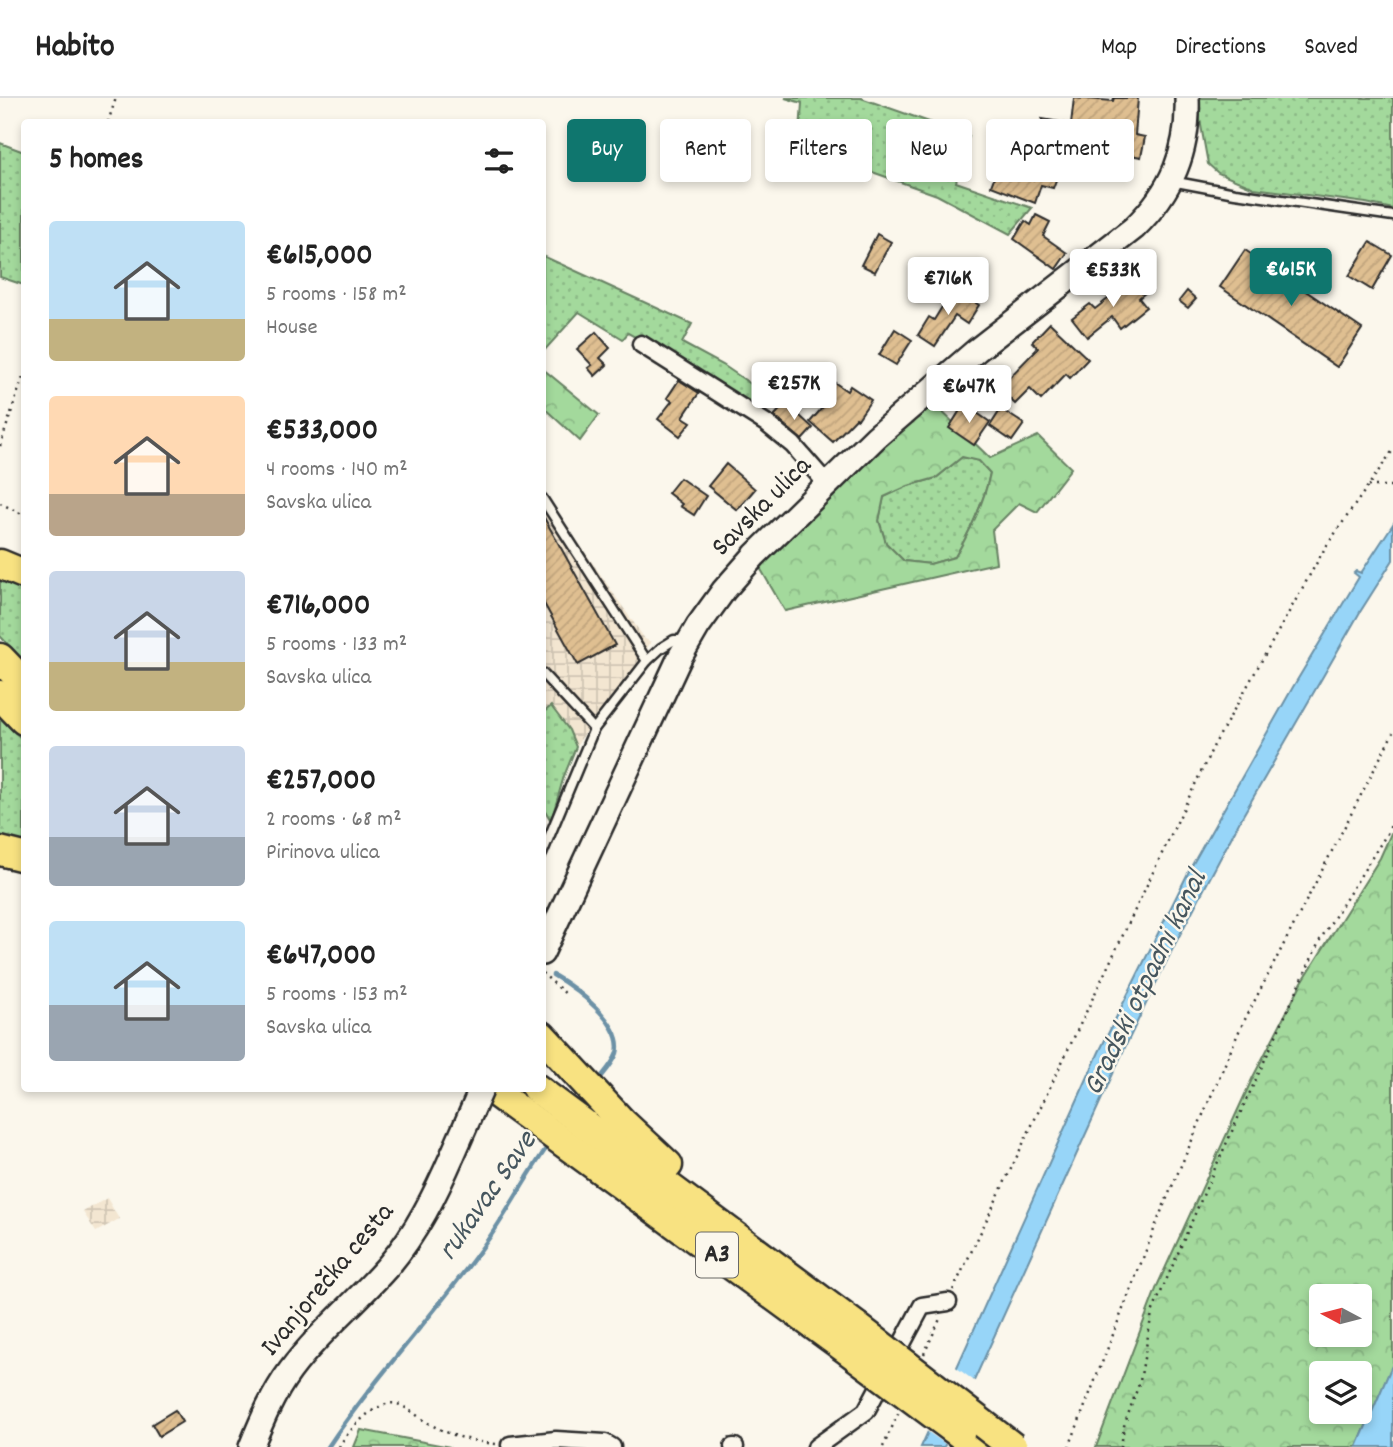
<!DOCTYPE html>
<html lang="en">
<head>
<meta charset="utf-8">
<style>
  body { margin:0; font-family:Dekko,sans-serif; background:#f6f6f6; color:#222; height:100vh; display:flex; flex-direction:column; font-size:26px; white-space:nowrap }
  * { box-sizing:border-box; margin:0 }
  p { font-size:23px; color:#767676 }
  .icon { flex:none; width:38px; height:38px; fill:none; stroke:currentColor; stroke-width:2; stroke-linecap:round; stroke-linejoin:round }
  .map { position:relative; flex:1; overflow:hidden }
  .side { position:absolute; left:21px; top:21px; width:525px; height:973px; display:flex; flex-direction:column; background:#fff; border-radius:7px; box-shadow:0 4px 10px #0003 }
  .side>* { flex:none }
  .top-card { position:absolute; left:567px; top:21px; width:665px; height:63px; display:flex; gap:14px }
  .needle { width:46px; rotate:277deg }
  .tools { position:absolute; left:1309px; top:1186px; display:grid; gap:14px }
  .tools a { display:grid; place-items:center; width:63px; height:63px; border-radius:7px; background:#fff; box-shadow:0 4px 10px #0003; font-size:35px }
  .price { position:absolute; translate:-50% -60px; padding:0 16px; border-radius:7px; background:#fff; color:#222; font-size:23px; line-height:46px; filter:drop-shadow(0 2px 4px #0008) }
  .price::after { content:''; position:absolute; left:50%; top:42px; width:21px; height:16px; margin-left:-10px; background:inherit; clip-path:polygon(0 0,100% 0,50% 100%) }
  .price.on { background:#0f766e; color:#fff }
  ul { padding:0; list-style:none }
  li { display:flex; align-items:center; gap:21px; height:175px; padding:0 28px }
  li span { display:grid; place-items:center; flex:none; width:196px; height:140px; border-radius:7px; color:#555 }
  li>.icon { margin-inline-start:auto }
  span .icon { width:84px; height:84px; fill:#fffc; stroke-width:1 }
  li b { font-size:30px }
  h2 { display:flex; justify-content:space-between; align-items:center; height:84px; padding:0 28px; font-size:30px }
  .chip { padding:0 24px; border-radius:7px; background:#fff; box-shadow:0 4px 10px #0003; font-size:24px; line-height:63px }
  .chip.on { background:#0f766e; color:#fff }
  header { display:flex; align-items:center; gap:42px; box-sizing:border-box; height:98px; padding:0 35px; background:#fff; border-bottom:2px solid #e0e0e0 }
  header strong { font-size:33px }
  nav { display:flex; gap:38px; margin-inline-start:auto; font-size:24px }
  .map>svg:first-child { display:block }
  .industrial { fill:url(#industrial-grid) }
  .grass { fill:url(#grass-dots); stroke:#678264; stroke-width:2 }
  .forest { fill:url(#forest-crowns); stroke:#678264; stroke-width:2; fill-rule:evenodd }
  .water { fill:#97d5f8; stroke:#6c91a6; stroke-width:2 }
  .pier { fill:#fbf7ec }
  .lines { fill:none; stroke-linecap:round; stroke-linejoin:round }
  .stream { stroke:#6c91a6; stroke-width:4.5 }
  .building { fill:url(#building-hatch); stroke:#2b2b2b; stroke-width:2 }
  .lane-casing { stroke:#2b2b2b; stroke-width:13 }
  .street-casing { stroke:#2b2b2b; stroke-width:21 }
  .secondary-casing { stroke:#2b2b2b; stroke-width:28 }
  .highway-casing { stroke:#2b2b2b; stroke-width:33 }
  .path { stroke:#2b2b2b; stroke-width:2.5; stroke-dasharray:2 5; stroke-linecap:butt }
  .lane { stroke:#fbf7ec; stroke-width:8 }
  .street { stroke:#fbf7ec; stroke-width:16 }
  .secondary { stroke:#fbf7ec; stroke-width:23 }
  .highway { stroke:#f8e281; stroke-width:28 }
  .secondary-bridge-casing { stroke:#2b2b2b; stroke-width:28; stroke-linecap:butt }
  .highway-bridge-casing { stroke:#2b2b2b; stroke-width:33; stroke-linecap:butt }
  .secondary-bridge { stroke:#fbf7ec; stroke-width:23 }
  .highway-bridge { stroke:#f8e281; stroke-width:28 }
  .labels { text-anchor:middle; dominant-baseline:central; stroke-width:5; stroke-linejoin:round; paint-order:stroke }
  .shield { fill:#fbf7ec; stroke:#696865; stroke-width:2 }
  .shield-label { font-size:26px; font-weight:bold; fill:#2b2b2b }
  .street-label { font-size:28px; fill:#2b2b2b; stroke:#fbf7ec }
  .water-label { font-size:30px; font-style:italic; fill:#46565e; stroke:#fbf7ec }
</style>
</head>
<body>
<header>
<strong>Habito</strong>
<nav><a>Map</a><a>Directions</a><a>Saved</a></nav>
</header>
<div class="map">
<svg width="1393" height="1349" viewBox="0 0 1393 1349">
  <defs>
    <pattern id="industrial-grid" width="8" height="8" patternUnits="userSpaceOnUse" patternTransform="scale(1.75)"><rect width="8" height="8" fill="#f3e6d1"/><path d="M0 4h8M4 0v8" fill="none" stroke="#d0c5b4"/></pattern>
    <pattern id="grass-dots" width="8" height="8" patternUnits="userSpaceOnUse" patternTransform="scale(1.75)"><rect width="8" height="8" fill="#a3d99c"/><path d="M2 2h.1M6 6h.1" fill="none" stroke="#8cba87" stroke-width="1.8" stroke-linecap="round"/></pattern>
    <pattern id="forest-crowns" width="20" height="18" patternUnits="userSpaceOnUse" patternTransform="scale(1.75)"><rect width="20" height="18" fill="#a3d99c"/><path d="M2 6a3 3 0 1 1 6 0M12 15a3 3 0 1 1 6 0" fill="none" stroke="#8cba87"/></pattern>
    <pattern id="building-hatch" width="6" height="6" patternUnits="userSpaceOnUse" patternTransform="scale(1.75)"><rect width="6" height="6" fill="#dfbf91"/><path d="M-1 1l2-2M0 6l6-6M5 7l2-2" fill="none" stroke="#c0a47d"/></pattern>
  </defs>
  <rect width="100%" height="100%" fill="#fbf7ec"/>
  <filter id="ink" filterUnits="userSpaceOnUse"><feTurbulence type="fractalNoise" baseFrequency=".0143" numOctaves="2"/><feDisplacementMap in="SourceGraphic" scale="14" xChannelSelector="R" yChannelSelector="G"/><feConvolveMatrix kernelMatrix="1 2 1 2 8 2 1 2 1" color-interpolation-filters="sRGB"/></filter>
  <g filter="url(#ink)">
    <g class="industrial">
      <path d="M 542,392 L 645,541 L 651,544 L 627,582 L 587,631 L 576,649 L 569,632 L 551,608 L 543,616 Z"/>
      <path d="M 107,1100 L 119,1121 L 96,1134 L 83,1114 Z"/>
    </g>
    <g class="grass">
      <path d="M 785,0 L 861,0 L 969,38 L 956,84 L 1032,110 L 1010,136 L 937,97 L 799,48 L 802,5 Z"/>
      <path d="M 1200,0 L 1393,0 L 1393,111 L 1366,105 L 1254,90 L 1218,75 L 1208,66 L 1200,22 Z"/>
      <path d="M 0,45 L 24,54 L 24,187 L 0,179 Z"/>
      <path d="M 543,158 L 692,226 L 682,245 L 723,267 L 770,299 L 759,317 L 675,261 L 628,235 L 623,241 L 579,214 L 543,254 Z"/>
      <path d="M 962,359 L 979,363 L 990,375 C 984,405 971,432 955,459 L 930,466 L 904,463 L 886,445 L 879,422 L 884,399 L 908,388 L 936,380 Z"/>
      <path d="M 0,476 L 24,488 L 24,563 L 0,538 Z"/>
      <path d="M 551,608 L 569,632 L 576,649 L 564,678 L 551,723 L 543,709 L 542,616 Z"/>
      <path d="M 0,620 L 24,643 L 24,747 L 0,741 Z"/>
    </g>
    <g class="forest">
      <path d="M 543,271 L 599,317 L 580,343 L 543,309 Z"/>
      <path d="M 931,303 L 990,360 L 1038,338 L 1071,370 L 1037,414 L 1019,405 L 992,432 L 996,465 L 785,513 L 756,463 ZM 962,359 L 979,363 L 990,375 C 984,405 971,432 955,459 L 930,466 L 904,463 L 886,445 L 879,423 L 884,399 L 908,388 L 936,380 Z"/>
      <path d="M 1393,731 L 1393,1266 L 1357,1349 L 1096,1349 L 1158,1186 L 1253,979 L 1302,884 L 1380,760 ZM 1321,1199 L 1360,1199 L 1360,1237 L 1321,1237 ZM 1321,1276 L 1360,1276 L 1360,1314 L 1321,1314 Z"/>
      <path d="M 361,1332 L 450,1349 L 354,1349 Z"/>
    </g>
    <g class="water">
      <path d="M 1393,426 L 1393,462 L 1360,514 L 1242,719 L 1175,846 L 1126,947 L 944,1349 L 921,1349 L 1099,954 L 1191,769 L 1293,589 L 1359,479 L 1354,475 L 1356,473 L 1361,475 Z"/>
      <path d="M 1393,1266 L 1393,1349 L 1357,1349 L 1390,1272 Z"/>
    </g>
    <path class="pier" d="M 953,1267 L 977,1285 L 948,1348 L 925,1332 Z"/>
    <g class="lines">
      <g class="stream">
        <path d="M 553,877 C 574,889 625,926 617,955 C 613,966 605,974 598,983"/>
        <path d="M 328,1349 C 377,1276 439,1212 489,1140 C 511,1109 528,1075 550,1045"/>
      </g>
    </g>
    <g class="building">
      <path d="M 1074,0 L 1113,3 L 1114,0 L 1138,0 L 1135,37 L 1145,39 L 1141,59 L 1105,52 L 1100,77 L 1088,74 L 1092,56 L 1072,51 L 1075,38 L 1041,33 L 1042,21 L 1071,26 Z"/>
      <path d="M 1040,69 L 1059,74 L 1053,90 L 1041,87 L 1035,105 L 991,88 L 997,72 L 1033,82 Z"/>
      <path d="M 1036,117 L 1050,124 L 1043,138 L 1067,155 L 1056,171 L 1014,141 L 1025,123 L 1031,127 Z"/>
      <path d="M 877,136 L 891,144 L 875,174 L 861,167 Z"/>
      <path d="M 1370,144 L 1392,157 L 1372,192 L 1349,178 Z"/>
      <path d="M 1245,152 L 1362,231 L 1337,269 L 1220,189 Z"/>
      <path d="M 949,166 L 960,172 L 954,184 L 943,177 Z"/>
      <path d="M 1136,179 L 1147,193 L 1139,200 L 1146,209 L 1120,230 L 1112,219 L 1087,239 L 1072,220 L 1090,206 L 1095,211 Z"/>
      <path d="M 953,191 L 979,207 L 967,226 L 955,218 L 935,248 L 918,237 L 929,219 L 934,222 Z"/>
      <path d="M 1187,193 L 1196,201 L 1188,210 L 1179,203 Z"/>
      <path d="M 1050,225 L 1088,261 L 1070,280 L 1066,276 L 1041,302 L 1030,291 L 1015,306 L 999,290 L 1038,250 L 1032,244 Z"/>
      <path d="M 895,231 L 912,242 L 896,267 L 879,257 Z"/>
      <path d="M 596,234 L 610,250 L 600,260 L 607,267 L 595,278 L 588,270 L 592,267 L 577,251 Z"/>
      <path d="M 828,280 L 847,293 L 850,288 L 871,302 L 858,321 L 856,320 L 833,344 L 810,324 L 829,302 L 819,294 Z"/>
      <path d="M 679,282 L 699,295 L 683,319 L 691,324 L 680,338 L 658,321 L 672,303 L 667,300 Z"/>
      <path d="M 786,305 L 813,330 L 802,342 L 774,318 Z"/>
      <path d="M 964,306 L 990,324 L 974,347 L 949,330 Z"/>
      <path d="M 1001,311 L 1024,326 L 1012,343 L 990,328 Z"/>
      <path d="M 726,366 L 755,391 L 737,412 L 708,388 Z"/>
      <path d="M 680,380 L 706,398 L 694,417 L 680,408 L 682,406 L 668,395 Z"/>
      <path d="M 542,416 L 615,547 L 578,567 L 542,502 Z"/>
      <path d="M 175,1312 L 182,1324 L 159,1338 L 152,1326 Z"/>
    </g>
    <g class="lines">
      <defs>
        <g id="lane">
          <path d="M 1171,83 L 1235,95 L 1393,118"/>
          <path d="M 542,400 L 647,563"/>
          <path d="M 542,575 L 594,631"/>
          <path d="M 542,756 L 594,631 L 647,563 L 661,550 L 674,542 L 687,542"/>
        </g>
        <g id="street">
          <path d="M 641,246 L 766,325 L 793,347 L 827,386"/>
          <path d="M 510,1347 L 556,1342 L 605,1345 L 612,1349"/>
          <path d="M 733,1349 L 735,1349"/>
          <path d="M 816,1349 L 866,1313 L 922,1208 L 948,1204"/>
        </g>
        <g id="secondary">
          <path d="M 542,855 L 680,559 L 698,528 L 724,492 L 755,457 L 876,339 L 977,252 L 1134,130 C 1172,93 1189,53 1187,0"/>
          <path d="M 251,1349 C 262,1322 273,1296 290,1273 C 319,1234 358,1203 389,1167 C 417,1134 436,1095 453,1056"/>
        </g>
        <g id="highway">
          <path d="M 0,466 L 24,476"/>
          <path d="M 0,560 L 24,585"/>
          <path d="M 0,597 L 24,622"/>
          <path d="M 0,753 L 24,759"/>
          <path d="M 542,938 L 622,1024 L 668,1067"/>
          <path d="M 489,990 L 842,1248"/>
          <path d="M 536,990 L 856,1228"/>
          <path d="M 960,1336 L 976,1349"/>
        </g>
      </defs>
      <use href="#lane" class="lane-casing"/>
      <use href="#street" class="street-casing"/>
      <use href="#secondary" class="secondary-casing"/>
      <use href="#highway" class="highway-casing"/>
      <g class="path">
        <path d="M 108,24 L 116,0"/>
        <path d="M 0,348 L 24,276"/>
        <path d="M 1368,388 L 1393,388"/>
        <path d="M 0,405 L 24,417"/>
        <path d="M 542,875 L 567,897"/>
        <path d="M 953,1192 L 1213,649 L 1325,450 L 1393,352"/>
        <path d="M 924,1256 L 940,1221"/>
        <path d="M 339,1349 C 347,1333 378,1300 397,1306 C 408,1309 420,1321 430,1326 C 450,1338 474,1344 497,1346"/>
        <path d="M 883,1349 L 899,1314"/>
        <path d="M 1069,1349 L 1161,1114 L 1240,931 L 1393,635"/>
        <path d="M 1121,1349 L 1124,1328 L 1140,1283 L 1152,1215 L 1211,1079 L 1320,842 L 1388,734 L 1393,722"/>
      </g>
      <use href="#lane" class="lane"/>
      <use href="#street" class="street"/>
      <use href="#secondary" class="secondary"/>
      <use href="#highway" class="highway"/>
      <defs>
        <path id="secondary-bridge" d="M 453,1056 L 482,990"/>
        <g id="highway-bridge">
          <path d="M 856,1228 L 1013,1349"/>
          <path d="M 842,1248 L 960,1336"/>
        </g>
      </defs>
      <use href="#secondary-bridge" class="secondary-bridge-casing"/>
      <use href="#highway-bridge" class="highway-bridge-casing"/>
      <use href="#secondary-bridge" class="secondary-bridge"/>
      <use href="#highway-bridge" class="highway-bridge"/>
    </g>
  </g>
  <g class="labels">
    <rect class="shield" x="696" y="1134.5" width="42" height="45" rx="5"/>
    <g class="shield-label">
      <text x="717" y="1157">A3</text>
    </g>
    <g class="street-label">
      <text transform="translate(763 410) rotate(-45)">Savska ulica</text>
      <text transform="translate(329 1183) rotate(-50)">Ivanjorečka cesta</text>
    </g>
    <g class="water-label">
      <text transform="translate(1147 886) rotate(-64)">Gradski otpadni kanal</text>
      <text transform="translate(489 1099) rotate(-55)">rukavac Save</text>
    </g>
  </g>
</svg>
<div class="tools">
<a><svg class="needle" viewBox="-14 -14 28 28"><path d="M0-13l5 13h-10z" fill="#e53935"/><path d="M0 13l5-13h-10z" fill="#767676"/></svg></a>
<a><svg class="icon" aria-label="layers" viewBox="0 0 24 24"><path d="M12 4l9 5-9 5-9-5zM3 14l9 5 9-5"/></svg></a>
</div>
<b class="price on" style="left:1291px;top:210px">€615K</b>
<b class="price" style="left:1113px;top:211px">€533K</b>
<b class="price" style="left:948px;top:219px">€716K</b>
<b class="price" style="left:794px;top:324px">€257K</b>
<b class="price" style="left:969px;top:327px">€647K</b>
<div class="top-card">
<a class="chip on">Buy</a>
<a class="chip">Rent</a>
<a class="chip">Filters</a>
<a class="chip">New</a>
<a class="chip">Apartment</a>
</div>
<section class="side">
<h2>5 homes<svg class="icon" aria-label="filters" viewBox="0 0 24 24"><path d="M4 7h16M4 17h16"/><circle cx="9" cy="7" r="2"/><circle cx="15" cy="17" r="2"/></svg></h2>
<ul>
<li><span style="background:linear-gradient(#bfe0f5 70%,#c2b280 0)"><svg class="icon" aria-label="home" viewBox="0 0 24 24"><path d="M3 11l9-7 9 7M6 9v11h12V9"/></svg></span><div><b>€615,000</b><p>5 rooms · 158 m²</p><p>House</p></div></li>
<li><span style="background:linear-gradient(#ffd9b3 70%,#b9a48a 0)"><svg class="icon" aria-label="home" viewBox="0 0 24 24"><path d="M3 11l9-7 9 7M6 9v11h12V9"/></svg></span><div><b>€533,000</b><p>4 rooms · 140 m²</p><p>Savska ulica</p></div></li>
<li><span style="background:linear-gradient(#c9d6e8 65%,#c2b280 0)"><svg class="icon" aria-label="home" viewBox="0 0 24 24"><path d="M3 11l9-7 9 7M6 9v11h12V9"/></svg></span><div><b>€716,000</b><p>5 rooms · 133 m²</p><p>Savska ulica</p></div></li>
<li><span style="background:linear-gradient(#c9d6e8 65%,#9aa5b1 0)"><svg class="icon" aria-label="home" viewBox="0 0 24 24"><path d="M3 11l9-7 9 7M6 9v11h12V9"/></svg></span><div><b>€257,000</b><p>2 rooms · 68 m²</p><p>Pirinova ulica</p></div></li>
<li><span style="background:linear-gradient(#bfe0f5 60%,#9aa5b1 0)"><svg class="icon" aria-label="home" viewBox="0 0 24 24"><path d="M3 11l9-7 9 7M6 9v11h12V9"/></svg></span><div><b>€647,000</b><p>5 rooms · 153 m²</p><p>Savska ulica</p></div></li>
</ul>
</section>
</div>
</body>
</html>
